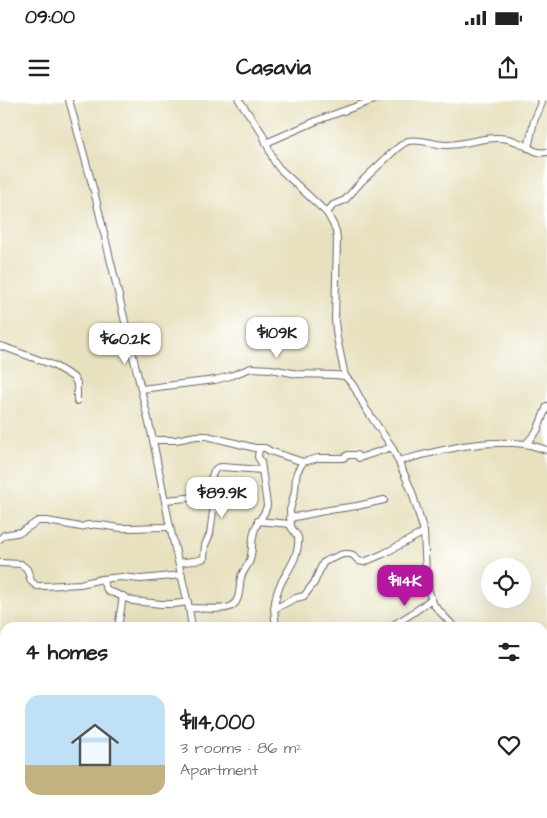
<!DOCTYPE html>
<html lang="en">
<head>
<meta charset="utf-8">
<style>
  body { margin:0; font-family:"Architects Daughter",sans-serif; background:#f6f6f6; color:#222; height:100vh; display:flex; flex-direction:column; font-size:19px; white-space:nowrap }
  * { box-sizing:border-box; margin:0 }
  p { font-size:16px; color:#767676 }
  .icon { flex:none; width:28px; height:28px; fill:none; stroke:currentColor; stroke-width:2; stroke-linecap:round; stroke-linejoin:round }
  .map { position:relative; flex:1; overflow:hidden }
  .sheet { position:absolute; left:0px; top:522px; width:548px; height:196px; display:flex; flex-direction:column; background:#fff; border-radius:15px 15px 0 0; box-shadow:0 5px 20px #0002 }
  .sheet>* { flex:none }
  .fabs { position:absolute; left:481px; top:458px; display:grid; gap:10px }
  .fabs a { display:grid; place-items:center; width:50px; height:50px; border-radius:50%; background:#fff; box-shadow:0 5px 20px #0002; font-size:25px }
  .price { position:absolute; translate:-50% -42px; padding:0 11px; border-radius:10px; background:#fff; color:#222; font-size:16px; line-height:32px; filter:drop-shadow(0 1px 2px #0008) }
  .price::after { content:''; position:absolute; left:50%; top:30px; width:15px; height:11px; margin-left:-8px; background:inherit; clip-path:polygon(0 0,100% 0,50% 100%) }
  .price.active { background:#b5179e; color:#fff }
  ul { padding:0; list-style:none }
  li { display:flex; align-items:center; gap:15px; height:125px; padding:0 25px }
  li+li { border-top:1px solid #e0e0e0 }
  li span { display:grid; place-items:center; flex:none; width:140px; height:100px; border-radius:15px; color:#555 }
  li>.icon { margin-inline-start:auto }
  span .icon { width:60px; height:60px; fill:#fffc; stroke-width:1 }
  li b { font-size:21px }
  h2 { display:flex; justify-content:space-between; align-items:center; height:60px; padding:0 25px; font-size:21px }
  .status { display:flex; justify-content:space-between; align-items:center; height:35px; padding:0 25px; background:#fff; direction:ltr }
  .status svg { height:14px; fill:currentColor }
  header { display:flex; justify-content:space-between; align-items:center; height:65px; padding:0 25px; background:#fff; font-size:22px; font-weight:800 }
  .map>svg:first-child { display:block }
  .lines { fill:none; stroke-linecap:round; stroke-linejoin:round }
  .minor-casing { stroke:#676569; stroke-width:8 }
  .minor { stroke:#fff; stroke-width:6 }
</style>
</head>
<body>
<div class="status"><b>09:00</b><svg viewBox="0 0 49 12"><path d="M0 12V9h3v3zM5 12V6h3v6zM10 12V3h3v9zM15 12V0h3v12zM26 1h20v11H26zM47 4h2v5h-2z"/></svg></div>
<header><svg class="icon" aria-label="menu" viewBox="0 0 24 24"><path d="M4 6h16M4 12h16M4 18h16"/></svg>Casavia<svg class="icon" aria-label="share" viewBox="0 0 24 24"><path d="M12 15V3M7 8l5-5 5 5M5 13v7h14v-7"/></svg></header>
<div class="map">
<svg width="547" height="718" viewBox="0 0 547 718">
  <rect width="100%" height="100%" fill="#fff"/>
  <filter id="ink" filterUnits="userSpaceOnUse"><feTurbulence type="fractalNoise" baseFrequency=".02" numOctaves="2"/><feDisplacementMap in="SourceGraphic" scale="10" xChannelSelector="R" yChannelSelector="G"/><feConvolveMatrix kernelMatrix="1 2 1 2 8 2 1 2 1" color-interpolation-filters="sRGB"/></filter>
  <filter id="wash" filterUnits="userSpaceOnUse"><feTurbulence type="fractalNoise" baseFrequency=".0096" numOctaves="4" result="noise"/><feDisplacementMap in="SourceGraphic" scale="20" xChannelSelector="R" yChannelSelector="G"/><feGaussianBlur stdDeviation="1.12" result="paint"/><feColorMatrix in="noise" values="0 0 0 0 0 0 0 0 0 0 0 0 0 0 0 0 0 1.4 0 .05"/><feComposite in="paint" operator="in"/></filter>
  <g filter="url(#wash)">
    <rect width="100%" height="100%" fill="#e8e1bf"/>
  </g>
  <g filter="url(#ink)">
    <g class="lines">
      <defs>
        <g id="minor">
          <path d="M 69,0 L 95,95 L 153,340 L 170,427 L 189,508 L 192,528"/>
          <path d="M 239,0 L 262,33 L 274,61 L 279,68 L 327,113 L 333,124 L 336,131 L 337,140 L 335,221 L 337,238 L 345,276"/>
          <path d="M 266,43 L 321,19 L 374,0"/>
          <path d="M 528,48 L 534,21 L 542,3 L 541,0"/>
          <path d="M 327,113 L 333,105 L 345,100 L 361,82 L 395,50 C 399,47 403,43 408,41 C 420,38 434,45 446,45 C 468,45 484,35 508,39 C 512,40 518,42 522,44 C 532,49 536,54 547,52"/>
          <path d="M 0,246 L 4,247 L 53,265 L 73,277 L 77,283 L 77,301"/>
          <path d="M 141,289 L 215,280 L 230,276 L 251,268 L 271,269 L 298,274 L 335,275 L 345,276 L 353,285 L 366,309 L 392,347 L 406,378 L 412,392 L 424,432 L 426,473 L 429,492 L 434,505 L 455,528"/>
          <path d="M 153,340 L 176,340 L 196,336 L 207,336 L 255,348 L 265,348 L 270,351 L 303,362 L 318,358 L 343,358 L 348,355 L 357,355 L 359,358 L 392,347"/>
          <path d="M 526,344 L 537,331 L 547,306"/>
          <path d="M 399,361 C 442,350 480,339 525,344 C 532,345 540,348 547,350"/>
          <path d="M 166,400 L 197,397 L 213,398"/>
          <path d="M 290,418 L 329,410 L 357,406 L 384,400"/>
          <path d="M 258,421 L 290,424"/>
          <path d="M 0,439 L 4,435 L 21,432 L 38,421 L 47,421 L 81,427 C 93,422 109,427 121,428 C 138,428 154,427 170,427"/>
          <path d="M 0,463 L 21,464 L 27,469 L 31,481 L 34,484 L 37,486 L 44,486 L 80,484 L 102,479 L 121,477 L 141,479 L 182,475"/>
          <path d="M 179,463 C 187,461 198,462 204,458 L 205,445 L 210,434 L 213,411 L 213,398 L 210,381 L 214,371 L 217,368 L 222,367 L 262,370"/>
          <path d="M 102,479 L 106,488 L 109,492 L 114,493 L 133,501 L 161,504 L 174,504 L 188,502"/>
          <path d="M 189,508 C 199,508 224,511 232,506 C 241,500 239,486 241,477 C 243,471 248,466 250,460 C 253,450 251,439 255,429 C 258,420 266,414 267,405 L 261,362 L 258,357 L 259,349"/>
          <path d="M 274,509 L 296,498 L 304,496 L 314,483 L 323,463 L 328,460 L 343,454 L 350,454 L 353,455 L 359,461 L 364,462 L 383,454 L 424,432"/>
          <path d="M 118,528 L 123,496"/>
          <path d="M 277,528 C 272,511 274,496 282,481 C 290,467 300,454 298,437 L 291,427 L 290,410 L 295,391 L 296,377 L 297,372 L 303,362"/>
          <path d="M 387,528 C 405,519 416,512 431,499"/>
          <path d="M 0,549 L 5,552"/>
          <path d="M 542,567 L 547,565"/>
          <path d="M 0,621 L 5,623"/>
          <path d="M 24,714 L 24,718"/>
          <path d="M 140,714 L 140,718"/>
          <path d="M 212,714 L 218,718"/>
          <path d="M 287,714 L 289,718"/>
          <path d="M 445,718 L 448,714"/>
        </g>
      </defs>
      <use href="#minor" class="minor-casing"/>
      <use href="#minor" class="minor"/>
    </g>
  </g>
</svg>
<div class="fabs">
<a><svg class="icon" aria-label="locate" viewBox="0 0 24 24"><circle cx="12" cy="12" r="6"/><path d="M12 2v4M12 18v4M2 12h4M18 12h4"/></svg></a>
</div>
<b class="price" style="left:277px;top:259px">$109K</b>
<b class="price" style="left:125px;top:265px">$60.2K</b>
<b class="price" style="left:222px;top:419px">$89.9K</b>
<b class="price active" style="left:405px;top:507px">$114K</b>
<section class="sheet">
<h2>4 homes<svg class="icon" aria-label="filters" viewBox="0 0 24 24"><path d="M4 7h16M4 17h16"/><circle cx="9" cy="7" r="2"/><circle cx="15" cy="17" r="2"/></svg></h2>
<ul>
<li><span style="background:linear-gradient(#bfe0f5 70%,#c2b280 0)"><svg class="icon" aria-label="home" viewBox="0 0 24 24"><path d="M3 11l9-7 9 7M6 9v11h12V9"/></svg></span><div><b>$114,000</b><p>3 rooms · 86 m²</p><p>Apartment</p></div><svg class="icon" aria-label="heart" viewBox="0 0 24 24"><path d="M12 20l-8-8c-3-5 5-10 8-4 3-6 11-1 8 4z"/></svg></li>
</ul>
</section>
</div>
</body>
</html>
